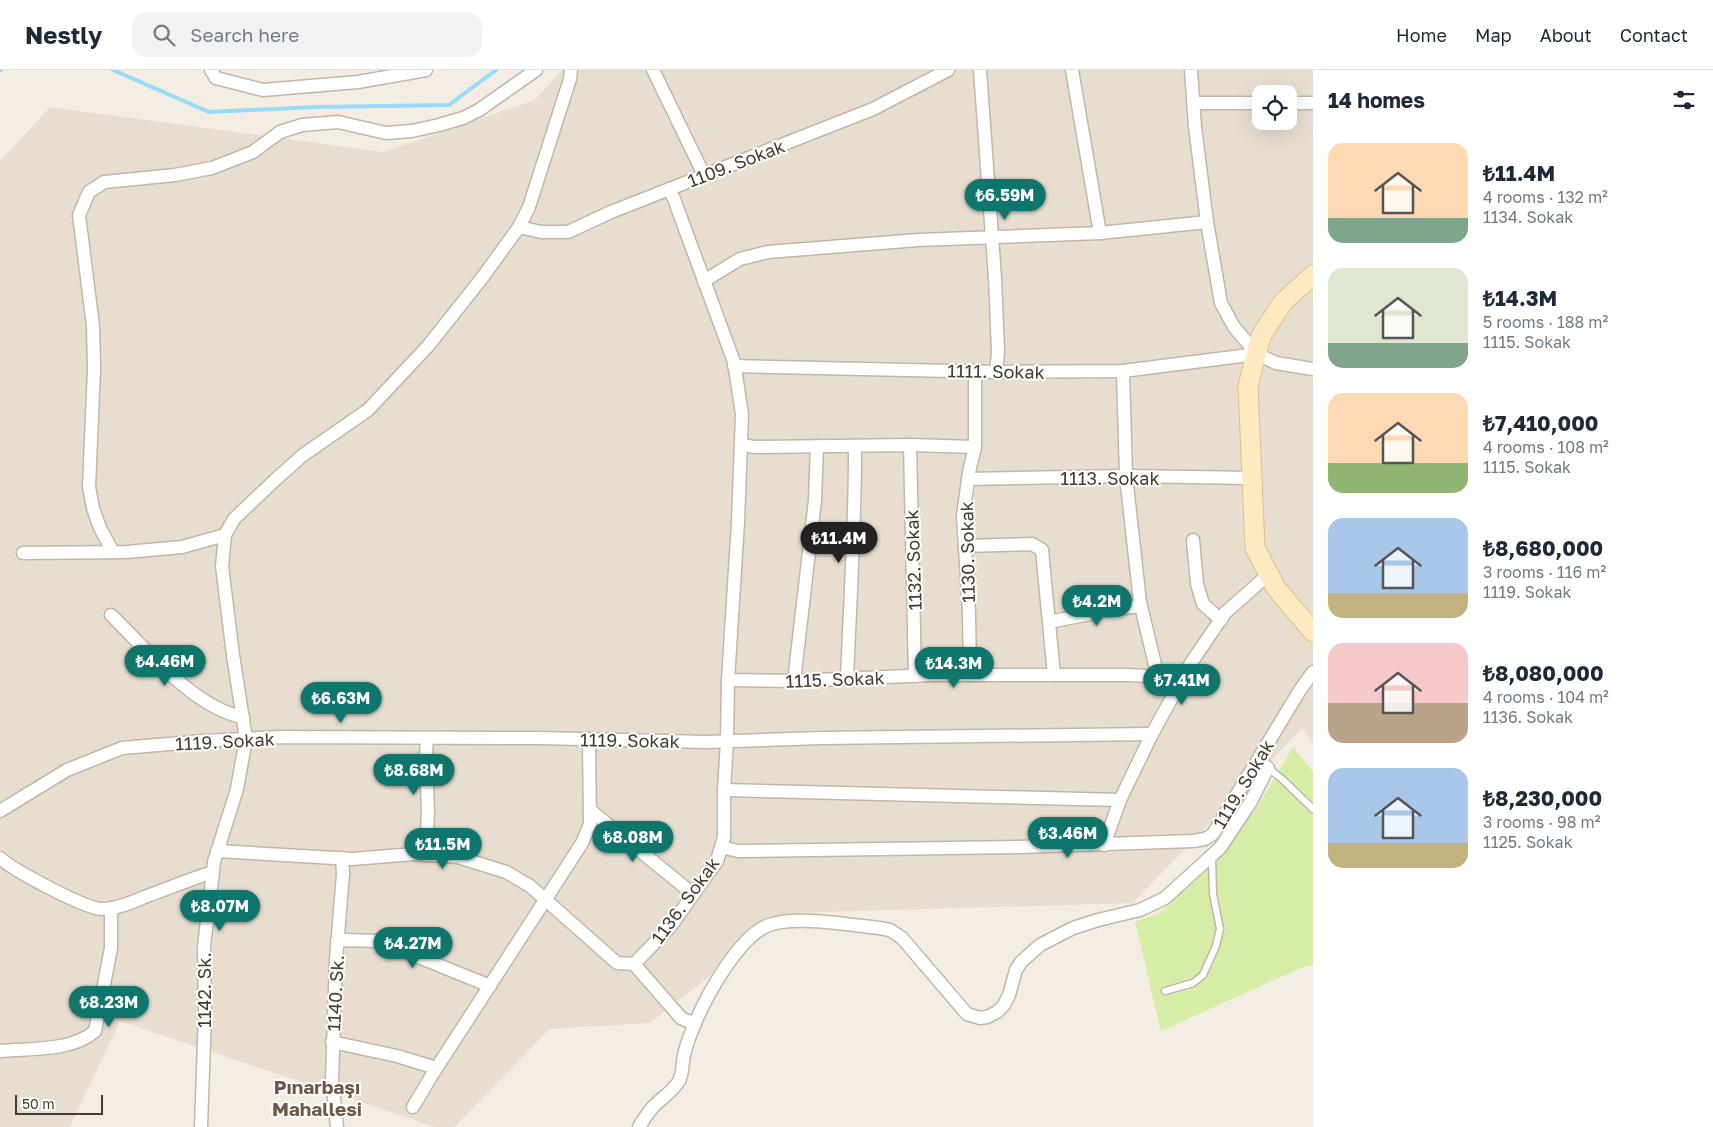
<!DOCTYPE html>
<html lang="en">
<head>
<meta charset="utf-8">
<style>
  body { margin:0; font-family:"Golos Text",sans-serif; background:#f2f2f3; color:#1f2937; height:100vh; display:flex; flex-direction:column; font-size:19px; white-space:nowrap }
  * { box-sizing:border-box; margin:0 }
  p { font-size:16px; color:#747a83 }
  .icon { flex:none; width:28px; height:28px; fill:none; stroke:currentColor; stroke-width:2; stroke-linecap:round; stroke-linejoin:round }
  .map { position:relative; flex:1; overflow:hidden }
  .side { display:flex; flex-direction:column; background:#fff; width:400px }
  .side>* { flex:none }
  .tools { position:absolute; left:1252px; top:15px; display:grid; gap:10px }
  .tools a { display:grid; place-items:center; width:45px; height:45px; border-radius:10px; background:#fff; box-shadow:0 5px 20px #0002; font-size:25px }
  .scale { position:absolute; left:15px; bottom:12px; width:88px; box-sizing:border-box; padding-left:5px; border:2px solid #463c32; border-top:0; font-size:14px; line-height:18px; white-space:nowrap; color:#463c32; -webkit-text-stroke:4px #fff; paint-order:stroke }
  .price { position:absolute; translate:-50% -42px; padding:0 11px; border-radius:18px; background:#0f766e; color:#fff; font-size:16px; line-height:32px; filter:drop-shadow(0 1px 2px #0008) }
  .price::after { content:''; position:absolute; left:50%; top:30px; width:15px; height:11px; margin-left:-8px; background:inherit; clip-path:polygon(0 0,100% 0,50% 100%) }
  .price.selected { background:#222; color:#fff }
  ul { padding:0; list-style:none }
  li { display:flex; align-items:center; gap:15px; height:125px; padding:0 15px }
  li span { display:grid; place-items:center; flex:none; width:140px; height:100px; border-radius:15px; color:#555 }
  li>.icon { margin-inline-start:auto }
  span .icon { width:60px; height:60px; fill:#fffc; stroke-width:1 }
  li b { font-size:21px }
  h2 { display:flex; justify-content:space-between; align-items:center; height:60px; padding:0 15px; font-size:21px }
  header { display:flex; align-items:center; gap:30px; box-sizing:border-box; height:70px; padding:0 25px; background:#fff; border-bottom:1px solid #e0e1e3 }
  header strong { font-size:24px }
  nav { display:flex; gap:28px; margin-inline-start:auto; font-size:18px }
  .search { width:350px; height:45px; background:#f2f2f3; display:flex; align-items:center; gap:12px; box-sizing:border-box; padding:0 18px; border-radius:15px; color:#747a83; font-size:19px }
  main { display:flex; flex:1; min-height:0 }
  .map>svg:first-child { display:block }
  .residential { fill:#e8ded0; fill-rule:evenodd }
  .green { fill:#d5eda7 }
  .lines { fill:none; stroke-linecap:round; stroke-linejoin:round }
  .stream { stroke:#97dbf8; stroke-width:4 }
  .lane-casing { stroke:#c3b6a7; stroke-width:9 }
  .street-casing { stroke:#c3b6a7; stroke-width:15 }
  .secondary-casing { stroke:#dbbf8f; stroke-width:21 }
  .lane { stroke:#fff; stroke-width:6 }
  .street { stroke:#fff; stroke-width:12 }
  .secondary { stroke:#ffe9c1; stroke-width:19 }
  .labels { text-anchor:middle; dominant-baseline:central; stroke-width:4; stroke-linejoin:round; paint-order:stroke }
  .street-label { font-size:18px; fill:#463c32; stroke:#fff }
  .neighbourhood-label { font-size:19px; font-weight:bold; fill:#6a5949; stroke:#fff }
</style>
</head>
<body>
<header>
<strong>Nestly</strong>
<div class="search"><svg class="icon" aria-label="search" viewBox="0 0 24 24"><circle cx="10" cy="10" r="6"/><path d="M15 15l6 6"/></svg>Search here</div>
<nav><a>Home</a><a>Map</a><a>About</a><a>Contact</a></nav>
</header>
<main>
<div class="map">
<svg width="1313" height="1057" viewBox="0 0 1313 1057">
  <rect width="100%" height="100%" fill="#f3ede3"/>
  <path class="residential" d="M 562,0 L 1313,0 L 1313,673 L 1302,658 L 1133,833 L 790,843 L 650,953 L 550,959 L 454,1057 L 435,1057 L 120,951 L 70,1057 L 0,1057 L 0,91 L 50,37 L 383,82 L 535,30 ZM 1261,24 L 1289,24 L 1289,51 L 1261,51 Z"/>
  <path class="green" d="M 1293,677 L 1313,702 L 1313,895 L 1303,897 L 1161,961 L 1135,852 L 1159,843 L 1206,801 L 1217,791 L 1248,743 L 1253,744 Z"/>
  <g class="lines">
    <g class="stream">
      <path d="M 0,0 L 1,0"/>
      <path d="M 113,0 L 209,42 L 316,37 L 449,35 L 496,0"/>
    </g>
    <defs>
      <g id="lane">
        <path d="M 1268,698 L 1282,709 L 1313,739"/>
        <path d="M 1165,921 L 1193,913 L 1203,905 L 1216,876 L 1220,859 L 1213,824 L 1212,787"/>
      </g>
      <g id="street">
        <path d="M 211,0 L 216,8 L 263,20 L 358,12 L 426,0"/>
        <path d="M 653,0 L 704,105"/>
        <path d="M 980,0 L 995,208 L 998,282 L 996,302"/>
        <path d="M 1072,0 L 1100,163"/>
        <path d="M 1191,0 L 1195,57 L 1207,152 L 1221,233 L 1234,257 L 1257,284 L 1276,293 L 1313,299"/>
        <path d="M 1194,33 L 1261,33"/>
        <path d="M 1289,33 L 1313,33"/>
        <path d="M 519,157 L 541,162 L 568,162 L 611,142 L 873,39 L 948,0"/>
        <path d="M 704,211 L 740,189 L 768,182 L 918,170 L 1100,163 L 1207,152"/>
        <path d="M 734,296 L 996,302 L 1123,301 L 1257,284"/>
        <path d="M 1123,301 L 1126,406 L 1140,532 L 1158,607"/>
        <path d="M 741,374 L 753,377 L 910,375 L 975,377"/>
        <path d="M 910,375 L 915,606"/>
        <path d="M 968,409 L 1126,406 L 1252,408"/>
        <path d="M 1193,470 L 1197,514 L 1203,534 L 1221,550"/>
        <path d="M 965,476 L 1032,474 L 1042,480 L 1054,605"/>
        <path d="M 113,482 L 100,458 L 93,438 L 89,417 L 94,299 L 93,256 L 79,145 L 89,122 L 104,112 L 175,105 L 212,98 L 253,82 L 280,62 L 302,55 L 338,52 L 386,63 L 412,61 L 439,55 L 463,48 L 479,40 L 536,0"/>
        <path d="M 23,483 L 127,482 L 182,477 L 225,465"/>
        <path d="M 111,545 C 145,578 195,639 243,647"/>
        <path d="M 1049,552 L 1116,539 L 1141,536"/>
        <path d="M 970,605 L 969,543 L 963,446 L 969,402 L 975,377 L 975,308 L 973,301"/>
        <path d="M 847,608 C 850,533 855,458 855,383 L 854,376"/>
        <path d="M 728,610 L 794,611 L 931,605 L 1128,605 L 1182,608"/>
        <path d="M 794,611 L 815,430 L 817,376"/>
        <path d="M 724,720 L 1120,730"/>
        <path d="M 590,740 L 693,824"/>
        <path d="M 0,741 L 67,700 L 122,678 L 204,671 L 279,667 L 539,668 L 706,672 L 821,668 L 1152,664"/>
        <path d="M 1104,775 L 1120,730 L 1152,664 L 1191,593 L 1225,543 L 1269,504"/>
        <path d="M 721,777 L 738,781 L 1019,777 L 1193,771 L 1205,769 L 1213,764 L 1300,620 L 1313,602"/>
        <path d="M 217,781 L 352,789 L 414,784 L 458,787 L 506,802 L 530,816 L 617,893 L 634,894 L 681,948 L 695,954"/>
        <path d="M 426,785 L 428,741 L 426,686 L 427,668"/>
        <path d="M 0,788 C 13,800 87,840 103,839 C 118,839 134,831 147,826 C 169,818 191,809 213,802"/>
        <path d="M 337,871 L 345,870 L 379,871 L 490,916"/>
        <path d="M 634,894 L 670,857 L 717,791 L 724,767 L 724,720 L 727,671 L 728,610 L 738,452 L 742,344 L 734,292 L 674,129 L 669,119"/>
        <path d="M 332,972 L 397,986 L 436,998"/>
        <path d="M 0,981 C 30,978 71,982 95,961 L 111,878 L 111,838"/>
        <path d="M 413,1037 L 432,1005 L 582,773 L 590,754 L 589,669"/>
        <path d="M 201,1057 L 205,943 L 204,876 L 213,802 L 214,792 L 237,719 L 246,669 L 233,585 L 222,496 L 225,465 L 234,449 L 275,410 L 303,385 L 368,340 L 428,276 L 482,208 L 519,157 L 529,137 L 570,9 L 571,0"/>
        <path d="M 337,1057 L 332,1010 L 336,889 L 343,804 L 342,788"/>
        <path d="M 639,1057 C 644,1049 648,1042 654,1036 C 662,1028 673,1021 679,1011 C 683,1003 682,994 684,985 C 686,975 691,963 695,953 C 707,925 739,866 769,855 C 795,845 850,855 879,858 L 890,860 L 902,868 L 967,944 L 980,948 L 987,947 L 997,942 L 1004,935 L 1009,925 L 1016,900 L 1021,892 L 1040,875 L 1073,858 L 1098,850 L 1140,840 L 1165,828 L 1220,778 L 1250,733 L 1268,698 L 1258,690"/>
      </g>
      <path id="secondary" d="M 1313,205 L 1283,232 L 1261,266 L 1248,316 L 1255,478 L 1276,518 L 1313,562"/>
    </defs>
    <use href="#lane" class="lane-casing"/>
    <use href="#street" class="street-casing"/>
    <use href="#secondary" class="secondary-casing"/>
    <use href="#lane" class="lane"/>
    <use href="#street" class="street"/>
    <use href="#secondary" class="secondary"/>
  </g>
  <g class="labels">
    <g class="street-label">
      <text transform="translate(736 93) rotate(-21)">1109. Sokak</text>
      <text transform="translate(996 301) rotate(1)">1111. Sokak</text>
      <text x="1110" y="408">1113. Sokak</text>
      <text transform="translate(967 482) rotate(-91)">1130. Sokak</text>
      <text transform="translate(913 490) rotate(-92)">1132. Sokak</text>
      <text transform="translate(835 609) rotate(-2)">1115. Sokak</text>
      <text transform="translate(630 670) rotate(1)">1119. Sokak</text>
      <text transform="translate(225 671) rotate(-3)">1119. Sokak</text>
      <text transform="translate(1243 714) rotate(-59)">1119. Sokak</text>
      <text transform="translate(685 830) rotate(-54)">1136. Sokak</text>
      <text transform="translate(204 920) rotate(-90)">1142. Sk.</text>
      <text transform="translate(335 923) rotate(-87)">1140. Sk.</text>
    </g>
    <g class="neighbourhood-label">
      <text x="317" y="1016">Pınarbaşı<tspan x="317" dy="22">Mahallesi</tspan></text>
    </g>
  </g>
</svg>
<div class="tools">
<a><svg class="icon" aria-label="locate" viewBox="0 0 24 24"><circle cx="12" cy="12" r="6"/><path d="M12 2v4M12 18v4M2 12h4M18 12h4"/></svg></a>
</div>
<div class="scale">50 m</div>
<b class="price" style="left:1005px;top:151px">₺6.59M</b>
<b class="price selected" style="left:839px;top:494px">₺11.4M</b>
<b class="price" style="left:1097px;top:557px">₺4.2M</b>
<b class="price" style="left:165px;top:617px">₺4.46M</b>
<b class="price" style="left:954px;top:619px">₺14.3M</b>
<b class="price" style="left:1182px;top:636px">₺7.41M</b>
<b class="price" style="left:341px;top:654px">₺6.63M</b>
<b class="price" style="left:414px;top:726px">₺8.68M</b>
<b class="price" style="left:1068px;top:789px">₺3.46M</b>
<b class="price" style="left:633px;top:793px">₺8.08M</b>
<b class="price" style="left:443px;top:800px">₺11.5M</b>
<b class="price" style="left:220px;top:862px">₺8.07M</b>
<b class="price" style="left:413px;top:899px">₺4.27M</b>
<b class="price" style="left:109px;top:958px">₺8.23M</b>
</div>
<section class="side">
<h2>14 homes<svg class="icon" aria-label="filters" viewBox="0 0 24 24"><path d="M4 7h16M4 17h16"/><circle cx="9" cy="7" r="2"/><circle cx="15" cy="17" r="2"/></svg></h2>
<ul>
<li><span style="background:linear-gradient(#ffd9b3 75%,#7fa58c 0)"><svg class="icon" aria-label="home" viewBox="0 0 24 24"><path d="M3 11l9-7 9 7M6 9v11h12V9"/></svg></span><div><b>₺11.4M</b><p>4 rooms · 132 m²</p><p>1134. Sokak</p></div></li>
<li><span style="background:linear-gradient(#dfe7d0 75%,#7fa58c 0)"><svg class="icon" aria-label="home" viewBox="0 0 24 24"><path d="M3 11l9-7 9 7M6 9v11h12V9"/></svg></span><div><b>₺14.3M</b><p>5 rooms · 188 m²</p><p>1115. Sokak</p></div></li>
<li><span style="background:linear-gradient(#ffd9b3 70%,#8fb573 0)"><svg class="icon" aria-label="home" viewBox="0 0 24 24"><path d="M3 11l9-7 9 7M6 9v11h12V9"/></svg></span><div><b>₺7,410,000</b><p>4 rooms · 108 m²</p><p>1115. Sokak</p></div></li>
<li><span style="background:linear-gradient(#a9c7e8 75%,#c2b280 0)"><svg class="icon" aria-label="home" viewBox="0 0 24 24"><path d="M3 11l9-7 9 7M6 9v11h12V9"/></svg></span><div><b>₺8,680,000</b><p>3 rooms · 116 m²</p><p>1119. Sokak</p></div></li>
<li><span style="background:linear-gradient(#f6c9c9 60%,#b9a48a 0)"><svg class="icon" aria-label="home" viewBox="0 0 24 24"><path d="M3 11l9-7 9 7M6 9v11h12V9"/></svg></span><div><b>₺8,080,000</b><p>4 rooms · 104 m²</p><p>1136. Sokak</p></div></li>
<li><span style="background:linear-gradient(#a9c7e8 75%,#c2b280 0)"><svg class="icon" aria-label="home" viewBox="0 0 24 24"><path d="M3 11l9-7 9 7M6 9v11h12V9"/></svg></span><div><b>₺8,230,000</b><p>3 rooms · 98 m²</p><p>1125. Sokak</p></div></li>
</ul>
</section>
</main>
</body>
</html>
